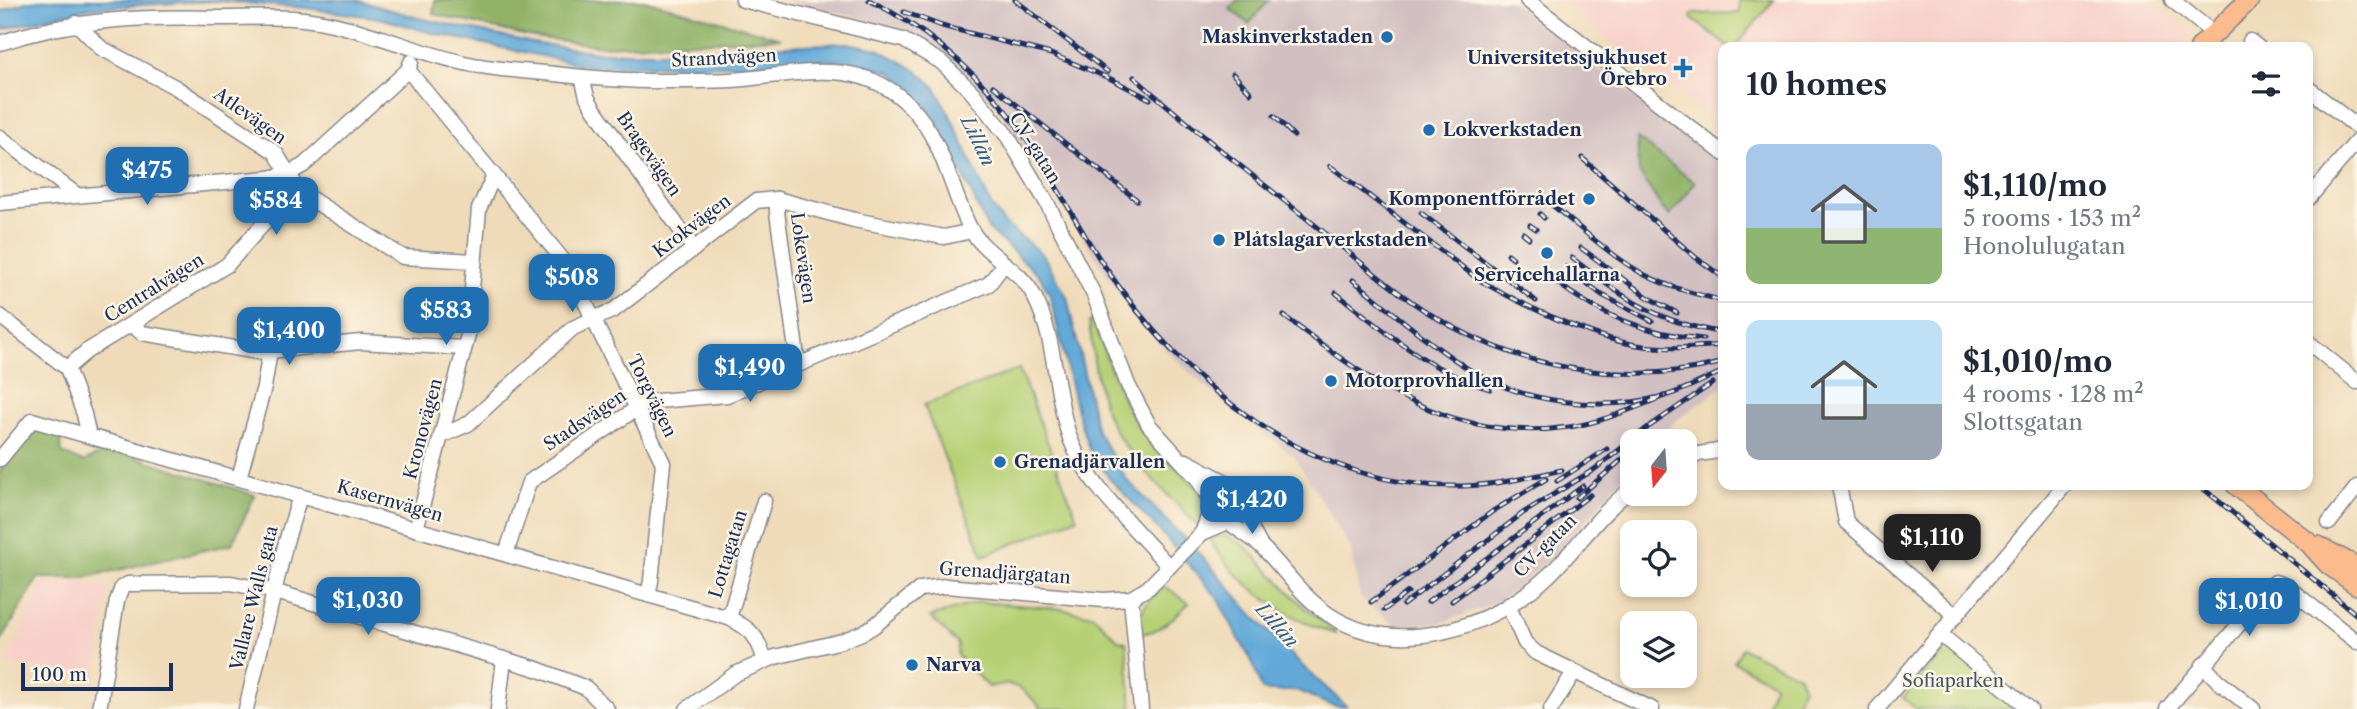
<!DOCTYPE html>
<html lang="en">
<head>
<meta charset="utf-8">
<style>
  body { margin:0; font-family:"Libre Caslon Text",serif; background:#f6f6f7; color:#1f2937; height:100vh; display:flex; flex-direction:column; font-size:26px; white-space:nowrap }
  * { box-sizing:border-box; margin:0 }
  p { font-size:23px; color:#747a83 }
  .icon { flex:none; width:38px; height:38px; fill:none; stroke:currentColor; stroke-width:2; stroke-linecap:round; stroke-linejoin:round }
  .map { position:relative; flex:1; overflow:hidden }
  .sheet { position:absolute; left:1718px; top:42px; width:595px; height:448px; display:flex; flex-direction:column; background:#fff; border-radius:14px; box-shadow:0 4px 10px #0003 }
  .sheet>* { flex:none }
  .needle { width:46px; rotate:197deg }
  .controls { position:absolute; left:1620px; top:429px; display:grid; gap:14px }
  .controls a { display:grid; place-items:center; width:77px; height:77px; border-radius:14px; background:#fff; box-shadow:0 4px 10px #0003; font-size:35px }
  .scale { position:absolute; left:21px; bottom:18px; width:152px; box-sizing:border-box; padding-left:7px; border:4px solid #1b2f5e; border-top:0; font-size:19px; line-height:24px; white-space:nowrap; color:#1b2f5e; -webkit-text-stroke:5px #fcf5e5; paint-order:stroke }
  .price { position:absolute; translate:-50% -60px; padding:0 16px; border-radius:14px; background:#1f6fb2; color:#fff; font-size:23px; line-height:46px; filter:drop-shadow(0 2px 4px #0008) }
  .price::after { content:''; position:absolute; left:50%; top:42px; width:21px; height:16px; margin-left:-10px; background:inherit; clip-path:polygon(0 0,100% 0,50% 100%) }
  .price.selected { background:#222; color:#fff }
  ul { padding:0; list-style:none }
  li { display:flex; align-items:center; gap:21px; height:175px; padding:0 28px }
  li+li { border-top:2px solid #e0e1e3 }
  li span { display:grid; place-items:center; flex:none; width:196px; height:140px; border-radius:14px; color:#555 }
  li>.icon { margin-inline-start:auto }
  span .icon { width:84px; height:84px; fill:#fffc; stroke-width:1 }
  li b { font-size:30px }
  h2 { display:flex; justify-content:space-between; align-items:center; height:84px; padding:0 28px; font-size:30px }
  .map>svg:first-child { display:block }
  .built { fill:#f7d1c9 }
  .industrial { fill:#d2bfc1 }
  .green { fill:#b6d075; stroke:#68806a; stroke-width:2 }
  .forest { fill:#90b266; stroke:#567062; stroke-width:2 }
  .water { fill:#62a9d8; stroke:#3e6c9b; stroke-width:2 }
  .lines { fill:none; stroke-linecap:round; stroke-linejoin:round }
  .minor-casing { stroke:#85858c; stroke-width:17 }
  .major-casing { stroke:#85858c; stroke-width:22 }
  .minor { stroke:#fff; stroke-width:14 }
  .major { stroke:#fbbb8c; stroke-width:19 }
  .rail-casing { stroke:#1b2f5e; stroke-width:5 }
  .rail { stroke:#fcf5e5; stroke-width:2.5; stroke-dasharray:8; stroke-linecap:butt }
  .poi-dot { fill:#1f6fb2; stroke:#fcf5e5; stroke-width:2.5 }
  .labels { text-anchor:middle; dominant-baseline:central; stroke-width:5; stroke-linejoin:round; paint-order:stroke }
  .poi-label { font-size:18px; font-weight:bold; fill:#1b2f5e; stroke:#fcf5e5; text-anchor:start }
  .street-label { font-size:18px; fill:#1b2f5e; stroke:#fcf5e5 }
  .park-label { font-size:18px; fill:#425764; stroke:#fcf5e5 }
  .water-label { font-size:19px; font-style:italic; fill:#345a89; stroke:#fcf5e5 }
</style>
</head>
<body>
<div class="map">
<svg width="2357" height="709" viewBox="0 0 2357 709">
  <rect width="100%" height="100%" fill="#fcf5e5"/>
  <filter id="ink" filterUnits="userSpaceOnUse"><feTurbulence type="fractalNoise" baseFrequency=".0143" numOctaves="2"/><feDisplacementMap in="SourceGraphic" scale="14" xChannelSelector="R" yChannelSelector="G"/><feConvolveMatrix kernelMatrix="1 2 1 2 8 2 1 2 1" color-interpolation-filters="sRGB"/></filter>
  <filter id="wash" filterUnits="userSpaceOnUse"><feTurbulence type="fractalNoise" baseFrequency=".00686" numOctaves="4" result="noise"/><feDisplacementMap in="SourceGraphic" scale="28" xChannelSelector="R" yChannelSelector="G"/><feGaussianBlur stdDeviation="1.57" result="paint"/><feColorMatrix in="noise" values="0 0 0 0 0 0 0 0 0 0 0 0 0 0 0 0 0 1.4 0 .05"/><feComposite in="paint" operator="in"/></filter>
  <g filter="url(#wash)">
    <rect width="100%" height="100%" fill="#efdbb9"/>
    <g class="built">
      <path d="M 1557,0 L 2151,0 L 2193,34 L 2181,47 L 1724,47 L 1724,130 Z"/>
      <path d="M 42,580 L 109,585 L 96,677 L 7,664 Z"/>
    </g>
    <path class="industrial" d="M 787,0 L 1509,0 L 1724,166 L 1724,386 L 1678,419 L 1654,441 L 1633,441 L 1633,465 L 1559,552 L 1499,602 L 1441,623 L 1395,626 L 1360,597 L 1351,549 L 1294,456 L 1228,407 L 1167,351 L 1135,317 L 996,106 L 969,77 L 936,48 L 904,29 Z"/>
    <g class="green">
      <path d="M 1739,0 L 1774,0 L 1735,47 L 1728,47 L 1691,18 L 1692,14 L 1739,13 Z"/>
      <path d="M 1093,321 C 1109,361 1120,404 1146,438 C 1160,457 1193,477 1201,496 C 1206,506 1202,517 1199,527 C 1170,496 1130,461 1111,423 C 1097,396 1093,353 1089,322 Z"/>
      <path d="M 1019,369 L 1077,518 L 983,556 L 924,405 Z"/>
      <path d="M 1217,536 L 1227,536 L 1244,545 L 1306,609 L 1333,629 L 1336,634 C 1285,618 1237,585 1209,539 Z"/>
      <path d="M 1166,587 L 1189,603 C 1175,616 1160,633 1139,634 C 1139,629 1138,622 1140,617 C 1142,607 1157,590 1166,587 Z"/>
      <path d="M 979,602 L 1055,608 L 1093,615 L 1118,640 L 1126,642 L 1132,709 L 1042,709 C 1025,690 1015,679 989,687 L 957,655 L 958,644 L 930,617 Z"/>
      <path d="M 1950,644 L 2029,709 L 1916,709 L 1903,698 Z"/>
      <path d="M 1742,648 L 1798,675 L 1803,686 L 1795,709 L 1764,709 L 1775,684 L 1734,662 Z"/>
    </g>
    <g class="forest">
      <path d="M 435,0 L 644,0 L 781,38 L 603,46 L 532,37 L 433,14 Z"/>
      <path d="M 1237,0 L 1269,0 L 1249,24 L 1230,9 Z"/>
      <path d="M 1637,138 L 1695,183 L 1670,216 L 1662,208 L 1639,172 Z"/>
      <path d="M 34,428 L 60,435 L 62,453 L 83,462 L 111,449 L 255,495 L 232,544 L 83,578 L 38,578 L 0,643 L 0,470 Z"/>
    </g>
    <path class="water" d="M 40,0 L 356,0 L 419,18 L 533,43 L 597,52 L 659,52 L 848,43 L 878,49 L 916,70 L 934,86 L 950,115 L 991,205 L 1004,223 L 1043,255 L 1067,297 L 1097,431 L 1127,480 L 1208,563 L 1251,613 L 1298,662 L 1346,706 C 1330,709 1315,697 1301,692 C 1294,689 1274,693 1262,690 L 1253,664 L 1216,596 L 1158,529 L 1110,479 L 1089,449 L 1078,415 L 1050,295 L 1039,275 L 988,229 L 937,120 L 912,89 L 890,72 L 859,63 L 813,59 L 749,65 L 589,66 L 432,33 L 380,18 L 306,8 L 216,1 L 88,8 L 0,30 L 0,12 L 26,2 Z"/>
  </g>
  <g filter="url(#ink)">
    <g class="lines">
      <defs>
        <g id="minor">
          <path d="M 743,0 L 903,40 L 941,62 L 971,91 L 1008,137 L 1047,203 L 1094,295 L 1128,385 L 1149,425 L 1197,478 L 1213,505"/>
          <path d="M 1527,0 L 1724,154"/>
          <path d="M 2172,0 L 2213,33"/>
          <path d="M 76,23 L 101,48 L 175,87 L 275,152 L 300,192 L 403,257 L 474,261"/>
          <path d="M 2250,41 L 2258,47"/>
          <path d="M 0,43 C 71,19 144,16 219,18 C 244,18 268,17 293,18 C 352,22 407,50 464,63 C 491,69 518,71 545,73 C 580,77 613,80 648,81 C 680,81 713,82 744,79 C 805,73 862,57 911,107 C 943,140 950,187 969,226 C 984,256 1020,267 1034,296 C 1056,338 1054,387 1068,432 C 1083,482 1135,527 1169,567"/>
          <path d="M 408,70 L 567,265 L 637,409 L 663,463 L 651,581 L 648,595"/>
          <path d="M 582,77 L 587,97 L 594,109 L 694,249"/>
          <path d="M 2308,88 L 2357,127"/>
          <path d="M 0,137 L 77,195"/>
          <path d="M 777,199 L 777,212 L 798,364"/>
          <path d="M 2308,199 L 2357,141"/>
          <path d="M 0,203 L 268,178 L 288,174"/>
          <path d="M 0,316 L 67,368 L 84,414 L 89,436"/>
          <path d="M 131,324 L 142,333 L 259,352 L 361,342 L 464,348"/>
          <path d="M 2308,342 L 2357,382"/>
          <path d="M 67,368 L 87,351 L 227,265 L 281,204 L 288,174 L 304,165 L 408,70 L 411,62"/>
          <path d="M 441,436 L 468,424 L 573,328 L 614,310 L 756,201 L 777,199 L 854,220 L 944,237 L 972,231"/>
          <path d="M 0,459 L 32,420 L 729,618 C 753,630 757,636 765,661"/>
          <path d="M 1685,460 L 1699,454 L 1724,450"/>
          <path d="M 1186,461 L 1235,487"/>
          <path d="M 239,478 L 264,387 L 270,351"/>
          <path d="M 1839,485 L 1846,522 L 1956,616"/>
          <path d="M 2329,523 L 2357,487"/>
          <path d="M 1231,524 C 1240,531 1252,538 1261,546 C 1284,568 1301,596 1328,614 C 1397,660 1492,628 1548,576 C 1578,547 1600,512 1633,488"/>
          <path d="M 416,529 L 468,335 L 479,209 L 494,175"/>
          <path d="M 1202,533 L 1216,496 L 1226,488 L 1235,487 L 1244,491 L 1249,497 L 1252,530 L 1259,543"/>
          <path d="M 506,554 L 529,482 L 646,402 L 727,395 L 989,284 L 1004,264"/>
          <path d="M 1131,598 L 1141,709"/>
          <path d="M 1508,605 L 1525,643 L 1536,653 L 1652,709"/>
          <path d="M 729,618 L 764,501"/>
          <path d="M 1940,634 L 2030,709"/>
          <path d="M 2203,665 L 2218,681 L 2253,709"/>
          <path d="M 99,709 L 117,601 L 122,587 L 128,584 L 231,583 L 276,592 L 534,668 L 586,688 L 607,709"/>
          <path d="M 246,709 L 286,542 L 300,496"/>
          <path d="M 498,709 L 504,659"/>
          <path d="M 687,709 L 735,674 L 775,657 L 842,641 L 864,632 L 875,625 L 920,589 L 946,586 L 1104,600 L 1131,598 L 1148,588 L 1202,533 L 1226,523"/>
          <path d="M 1551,709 L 1574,672"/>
          <path d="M 1877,709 L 2065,485"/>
          <path d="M 2167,709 L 2275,582 L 2286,586 L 2357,642"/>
        </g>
        <g id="major">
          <path d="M 2200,47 L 2249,0"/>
          <path d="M 2236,485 L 2309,543 L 2328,564 L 2357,585"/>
          <path d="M 2318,546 L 2357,567"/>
        </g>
      </defs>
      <use href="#minor" class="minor-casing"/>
      <use href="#major" class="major-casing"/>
      <use href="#minor" class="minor"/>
      <use href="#major" class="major"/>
      <defs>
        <g id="rail">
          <path d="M 869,0 C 921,26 968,64 1004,109 C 1042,155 1068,211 1101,261 C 1182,383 1308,490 1463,486 C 1497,485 1529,477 1562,470"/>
          <path d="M 1015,0 L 1108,72"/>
          <path d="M 904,12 L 942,26 L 1051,54 L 1111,79 L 1150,99"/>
          <path d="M 1233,74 L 1251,93"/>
          <path d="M 1134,77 C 1191,128 1251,174 1311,222 C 1356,257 1400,299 1451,326 C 1535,372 1631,386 1724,362"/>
          <path d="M 993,86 L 1137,200"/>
          <path d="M 1274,116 L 1294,136"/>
          <path d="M 1582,158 L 1695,257 L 1724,278"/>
          <path d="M 1330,166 L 1478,279 C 1518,303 1591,338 1637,345 C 1666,350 1695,347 1724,345"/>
          <path d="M 1548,202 C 1579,226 1610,256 1645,275 C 1670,288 1697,294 1724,301"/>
          <path d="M 1421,213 L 1536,301"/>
          <path d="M 1540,214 L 1544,218"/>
          <path d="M 1530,225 L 1536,229"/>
          <path d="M 1523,233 L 1529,238"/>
          <path d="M 1581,248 L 1649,298 L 1677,313"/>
          <path d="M 1508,254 L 1513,258"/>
          <path d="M 1572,258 C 1625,299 1656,322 1724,333"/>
          <path d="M 1566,267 L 1602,295 L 1652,321"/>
          <path d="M 1353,280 C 1390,310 1427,342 1467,368 C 1522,404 1602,412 1664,396 C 1684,391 1704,379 1724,371"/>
          <path d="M 1555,281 C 1599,316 1647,334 1703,339"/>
          <path d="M 1336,293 C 1384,330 1431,373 1490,389"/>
          <path d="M 1284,316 C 1372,383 1451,444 1569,427 C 1603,422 1634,408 1665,396"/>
          <path d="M 1557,481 L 1607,449"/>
          <path d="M 2199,485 L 2357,615"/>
          <path d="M 1577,498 L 1625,457"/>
          <path d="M 1452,601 L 1590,495"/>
          <path d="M 1371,602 L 1493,511 L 1546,479"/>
          <path d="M 1428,602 L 1583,486"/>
          <path d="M 1403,605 L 1523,513 L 1595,469 L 1647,428 L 1713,383"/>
          <path d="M 1384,610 L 1408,592"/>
        </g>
      </defs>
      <use href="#rail" class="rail-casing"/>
      <use href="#rail" class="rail"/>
    </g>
  </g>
  <g class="poi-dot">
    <circle cx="1387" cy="37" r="7"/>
    <path d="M1679.5 57.5h7v7h7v7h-7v7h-7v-7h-7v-7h7z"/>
    <circle cx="1429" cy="130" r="7"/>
    <circle cx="1589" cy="199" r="7"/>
    <circle cx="1219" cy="240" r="7"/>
    <circle cx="1547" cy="253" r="7"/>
    <circle cx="1331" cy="381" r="7"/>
    <circle cx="1000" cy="462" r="7"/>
    <circle cx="912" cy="665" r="7"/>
  </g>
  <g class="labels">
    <g class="poi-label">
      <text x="1373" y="37" text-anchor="end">Maskinverkstaden</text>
      <text x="1667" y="58" text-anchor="end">Universitetssjukhuset<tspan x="1667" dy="21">Örebro</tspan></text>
      <text x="1443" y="130">Lokverkstaden</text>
      <text x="1575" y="199" text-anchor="end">Komponentförrådet</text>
      <text x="1233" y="240">Plåtslagarverkstaden</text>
      <text x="1547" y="275" text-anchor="middle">Servicehallarna</text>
      <text x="1345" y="381">Motorprovhallen</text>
      <text x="1014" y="462">Grenadjärvallen</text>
      <text x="926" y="665">Narva</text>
    </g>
    <g class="street-label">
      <text transform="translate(724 58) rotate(-3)">Strandvägen</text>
      <text transform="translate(250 116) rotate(35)">Atlevägen</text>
      <text transform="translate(1035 148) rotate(58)">CV-gatan</text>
      <text transform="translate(649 154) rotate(55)">Bragevägen</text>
      <text transform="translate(692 226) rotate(-37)">Krokvägen</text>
      <text transform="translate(803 258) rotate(82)">Lokevägen</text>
      <text transform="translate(154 288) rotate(-32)">Centralvägen</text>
      <text transform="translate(652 396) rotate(64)">Torgvägen</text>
      <text transform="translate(585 420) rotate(-34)">Stadsvägen</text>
      <text transform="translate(423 429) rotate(-75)">Kronovägen</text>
      <text transform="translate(390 501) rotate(16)">Kasernvägen</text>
      <text transform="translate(1545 546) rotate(-45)">CV-gatan</text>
      <text transform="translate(728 554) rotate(-73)">Lottagatan</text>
      <text transform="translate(1005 573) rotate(4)">Grenadjärgatan</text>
      <text transform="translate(254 598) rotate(-76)">Vallare Walls gata</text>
    </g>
    <g class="park-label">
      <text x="1953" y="681">Sofiaparken</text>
    </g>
    <g class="water-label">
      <text transform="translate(978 141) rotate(64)">Lillån</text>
      <text transform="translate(1277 625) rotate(48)">Lillån</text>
    </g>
  </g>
</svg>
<div class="controls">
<a><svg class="needle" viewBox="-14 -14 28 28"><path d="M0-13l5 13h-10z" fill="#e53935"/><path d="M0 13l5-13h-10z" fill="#747a83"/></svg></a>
<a><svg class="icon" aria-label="locate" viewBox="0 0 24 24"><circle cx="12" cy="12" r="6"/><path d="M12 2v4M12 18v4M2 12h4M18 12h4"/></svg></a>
<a><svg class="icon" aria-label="layers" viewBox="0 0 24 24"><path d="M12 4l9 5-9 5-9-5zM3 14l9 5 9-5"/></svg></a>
</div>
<div class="scale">100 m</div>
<b class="price" style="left:147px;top:207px">$475</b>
<b class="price" style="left:276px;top:237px">$584</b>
<b class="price" style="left:572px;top:314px">$508</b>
<b class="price" style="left:446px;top:347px">$583</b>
<b class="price" style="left:289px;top:367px">$1,400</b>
<b class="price" style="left:750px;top:404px">$1,490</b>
<b class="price" style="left:1252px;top:536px">$1,420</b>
<b class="price selected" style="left:1932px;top:574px">$1,110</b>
<b class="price" style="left:368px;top:637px">$1,030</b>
<b class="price" style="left:2249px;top:638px">$1,010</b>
<section class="sheet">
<h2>10 homes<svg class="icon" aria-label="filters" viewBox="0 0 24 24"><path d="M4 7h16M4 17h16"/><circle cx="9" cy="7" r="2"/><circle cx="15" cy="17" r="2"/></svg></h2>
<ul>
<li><span style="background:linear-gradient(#a9c7e8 60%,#8fb573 0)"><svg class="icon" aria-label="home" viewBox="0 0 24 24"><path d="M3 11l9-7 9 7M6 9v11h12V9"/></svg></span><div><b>$1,110/mo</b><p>5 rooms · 153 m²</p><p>Honolulugatan</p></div></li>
<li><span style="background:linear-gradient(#bfe0f5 60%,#9aa5b1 0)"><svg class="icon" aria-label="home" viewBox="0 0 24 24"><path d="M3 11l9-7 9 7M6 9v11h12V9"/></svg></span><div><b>$1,010/mo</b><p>4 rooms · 128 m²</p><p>Slottsgatan</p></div></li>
</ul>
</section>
</div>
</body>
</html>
